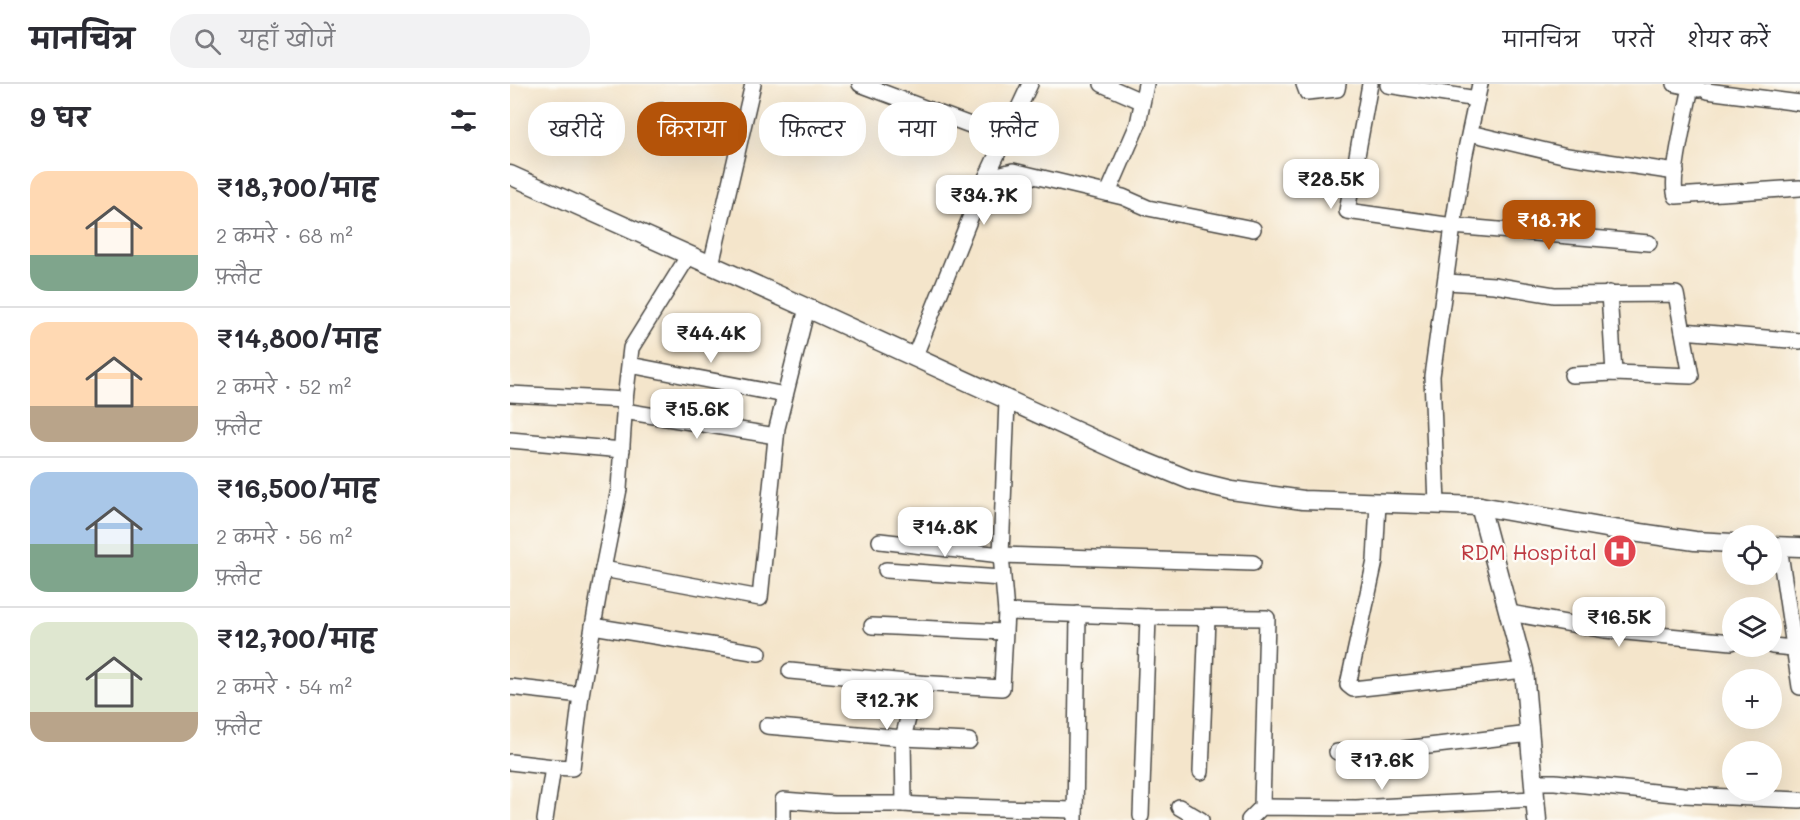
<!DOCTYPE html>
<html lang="hi">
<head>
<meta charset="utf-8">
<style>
  body { margin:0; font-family:Mali,"Playpen Sans Deva",sans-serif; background:#f2f2f3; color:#2b2b33; height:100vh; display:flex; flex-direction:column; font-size:22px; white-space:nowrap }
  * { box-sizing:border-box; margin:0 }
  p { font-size:20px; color:#7c7c81 }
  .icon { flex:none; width:33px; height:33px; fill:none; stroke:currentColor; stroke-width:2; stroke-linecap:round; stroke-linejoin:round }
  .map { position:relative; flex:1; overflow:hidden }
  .sheet { display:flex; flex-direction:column; background:#fff; width:510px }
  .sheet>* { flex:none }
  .hud { position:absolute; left:18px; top:18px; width:570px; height:54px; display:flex; gap:12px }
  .fabs { position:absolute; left:1212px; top:441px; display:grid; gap:12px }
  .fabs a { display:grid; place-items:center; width:60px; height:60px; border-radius:50%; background:#fff; box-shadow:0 6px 24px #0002; font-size:30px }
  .price { position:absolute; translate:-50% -51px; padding:0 14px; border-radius:12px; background:#fff; color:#222; font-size:20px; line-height:39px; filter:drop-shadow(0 2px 3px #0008) }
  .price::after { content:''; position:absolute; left:50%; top:36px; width:18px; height:14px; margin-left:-9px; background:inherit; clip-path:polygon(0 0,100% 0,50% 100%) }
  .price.on { background:#b45309; color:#fff }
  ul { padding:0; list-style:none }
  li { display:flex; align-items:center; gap:18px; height:150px; padding:0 30px }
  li+li { border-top:2px solid #e1e1e2 }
  li span { display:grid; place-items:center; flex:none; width:168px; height:120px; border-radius:18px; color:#555 }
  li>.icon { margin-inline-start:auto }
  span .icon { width:72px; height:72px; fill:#fffc; stroke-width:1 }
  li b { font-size:26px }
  h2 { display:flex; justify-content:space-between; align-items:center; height:72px; padding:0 30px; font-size:26px }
  .pill { padding:0 21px; border-radius:24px; background:#fff; box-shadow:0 6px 24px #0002; font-size:21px; line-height:54px }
  .pill.on { background:#b45309; color:#fff }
  header { display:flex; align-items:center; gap:36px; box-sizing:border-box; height:84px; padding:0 30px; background:#fff; border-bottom:2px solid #e1e1e2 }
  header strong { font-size:28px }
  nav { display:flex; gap:33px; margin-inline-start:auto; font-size:21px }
  .search { width:420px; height:54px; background:#f2f2f3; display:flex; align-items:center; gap:15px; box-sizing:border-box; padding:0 21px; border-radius:24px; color:#7c7c81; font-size:22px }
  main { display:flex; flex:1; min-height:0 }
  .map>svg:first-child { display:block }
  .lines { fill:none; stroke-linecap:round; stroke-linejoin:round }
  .minor-casing { stroke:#494743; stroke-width:18 }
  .major-casing { stroke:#494743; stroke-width:21 }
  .minor { stroke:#fff; stroke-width:15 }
  .major { stroke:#fff; stroke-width:18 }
  .labels { text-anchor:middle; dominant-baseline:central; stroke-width:5; stroke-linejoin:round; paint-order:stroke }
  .health-label { font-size:21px; fill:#be3a42; stroke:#fdfcf7; text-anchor:end }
</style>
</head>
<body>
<header>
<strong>मानचित्र</strong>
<div class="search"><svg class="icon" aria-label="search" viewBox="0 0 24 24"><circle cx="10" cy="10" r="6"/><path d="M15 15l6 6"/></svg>यहाँ खोजें</div>
<nav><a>मानचित्र</a><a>परतें</a><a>शेयर करें</a></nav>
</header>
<main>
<section class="sheet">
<h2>9 घर<svg class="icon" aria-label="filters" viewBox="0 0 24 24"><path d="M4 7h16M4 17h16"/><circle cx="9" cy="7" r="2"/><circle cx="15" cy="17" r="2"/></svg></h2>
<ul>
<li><span style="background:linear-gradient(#ffd9b3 70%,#7fa58c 0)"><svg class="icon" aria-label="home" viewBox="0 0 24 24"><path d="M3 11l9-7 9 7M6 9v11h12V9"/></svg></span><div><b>₹18,700/माह</b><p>2 कमरे · 68 m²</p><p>फ़्लैट</p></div></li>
<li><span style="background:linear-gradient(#ffd9b3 70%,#b9a48a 0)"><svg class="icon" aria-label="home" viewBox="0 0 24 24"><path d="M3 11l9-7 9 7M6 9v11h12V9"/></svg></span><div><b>₹14,800/माह</b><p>2 कमरे · 52 m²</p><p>फ़्लैट</p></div></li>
<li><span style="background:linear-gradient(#a9c7e8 60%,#7fa58c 0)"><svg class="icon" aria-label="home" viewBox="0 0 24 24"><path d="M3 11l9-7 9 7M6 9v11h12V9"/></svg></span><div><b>₹16,500/माह</b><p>2 कमरे · 56 m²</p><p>फ़्लैट</p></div></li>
<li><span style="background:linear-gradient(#dfe7d0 75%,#b9a48a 0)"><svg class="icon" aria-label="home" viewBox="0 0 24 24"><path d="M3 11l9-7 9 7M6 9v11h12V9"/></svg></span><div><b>₹12,700/माह</b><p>2 कमरे · 54 m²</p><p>फ़्लैट</p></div></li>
</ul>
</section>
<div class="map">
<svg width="1290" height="736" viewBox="0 0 1290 736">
  <rect width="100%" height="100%" fill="#fdfcf7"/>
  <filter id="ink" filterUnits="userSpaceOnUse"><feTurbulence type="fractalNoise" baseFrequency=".0167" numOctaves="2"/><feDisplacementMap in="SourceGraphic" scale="12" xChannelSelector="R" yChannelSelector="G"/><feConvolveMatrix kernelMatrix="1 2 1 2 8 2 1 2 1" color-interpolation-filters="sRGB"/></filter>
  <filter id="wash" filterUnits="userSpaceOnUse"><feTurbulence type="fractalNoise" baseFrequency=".008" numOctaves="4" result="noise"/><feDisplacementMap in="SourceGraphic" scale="24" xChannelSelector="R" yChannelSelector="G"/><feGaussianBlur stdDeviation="1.35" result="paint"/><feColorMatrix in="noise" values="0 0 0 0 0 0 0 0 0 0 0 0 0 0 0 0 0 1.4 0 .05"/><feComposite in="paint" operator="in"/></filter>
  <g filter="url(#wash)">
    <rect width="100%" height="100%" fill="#f4e5cb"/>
  </g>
  <g filter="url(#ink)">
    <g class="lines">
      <defs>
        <g id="minor">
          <path d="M 350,0 L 495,54"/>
          <path d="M 592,0 L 631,17"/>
          <path d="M 794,0 L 797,8 L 827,5 L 828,0"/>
          <path d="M 860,0 L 837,127 L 943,142 L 1139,159"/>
          <path d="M 1165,0 L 1189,5"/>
          <path d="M 878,1 L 967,15"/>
          <path d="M 1181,3 C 1177,24 1159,97 1166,112 L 1290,104"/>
          <path d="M 1197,7 L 1290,19"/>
          <path d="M 151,27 L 233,40"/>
          <path d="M 960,49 L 1057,72 L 1166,88"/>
          <path d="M 476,94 L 503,87 L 613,113 L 638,124 L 743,145"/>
          <path d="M 598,109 L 628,40 L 636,0"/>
          <path d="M 201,181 L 243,0"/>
          <path d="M 937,198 L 984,201 L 1044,211 L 1166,210 L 1181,292 L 1104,289 L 1062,291"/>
          <path d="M 1099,209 L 1104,289"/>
          <path d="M 1173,247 L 1290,257"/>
          <path d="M 404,274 L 476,94 L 520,0"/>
          <path d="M 120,281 L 275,311"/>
          <path d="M 0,310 L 115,316"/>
          <path d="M 497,317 L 491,471 L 496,528 L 638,533 L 757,534 L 752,723"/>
          <path d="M 114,327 L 266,352"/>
          <path d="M 0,356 L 112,366"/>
          <path d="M 868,419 L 865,477 L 838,601 L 843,605 L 1014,586"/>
          <path d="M 927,421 L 922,292 L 943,142 L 953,79 L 970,0"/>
          <path d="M 370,457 L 491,471 L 743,479"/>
          <path d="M 1269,462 L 1290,603"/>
          <path d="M 93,485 L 250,514 L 267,344 L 297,224"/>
          <path d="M 376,486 L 491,494"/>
          <path d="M 1000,529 L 1095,546 L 1222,558"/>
          <path d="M 83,542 L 249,569"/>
          <path d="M 362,542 L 494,548"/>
          <path d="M 1262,562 L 1283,564"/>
          <path d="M 280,587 L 407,599"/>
          <path d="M 0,603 L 71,611"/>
          <path d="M 257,642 L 393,654 L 459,657"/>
          <path d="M 827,668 L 885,666 L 1020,650"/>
          <path d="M 0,678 L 43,683"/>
          <path d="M 691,688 L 697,534"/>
          <path d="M 1024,698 L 1045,698 L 1174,711 L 1290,716"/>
          <path d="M 394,720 C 451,724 508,724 565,726"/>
          <path d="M 669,723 L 691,736"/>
          <path d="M 631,732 L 638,533"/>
          <path d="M 35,736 L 43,683 L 62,684 L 71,611 L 93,485 L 109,405 L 115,316 L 121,264 L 179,171"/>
          <path d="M 273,736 L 273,716 L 324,720 L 394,720 L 393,654 L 407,599 L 492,604 L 496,528"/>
          <path d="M 565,736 L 568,530"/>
          <path d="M 739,736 L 752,723 L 846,724 L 1025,715"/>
        </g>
        <g id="major">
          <path d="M 0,91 L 297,224 L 616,370 L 680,396 L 721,406 L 793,416 L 970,422 L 1096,444 L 1185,457 L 1222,459"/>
          <path d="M 970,422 L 1014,586 L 1027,736"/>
          <path d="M 1262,462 L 1290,463"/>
        </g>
      </defs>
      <use href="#minor" class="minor-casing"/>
      <use href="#major" class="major-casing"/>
      <use href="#minor" class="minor"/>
      <use href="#major" class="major"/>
    </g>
  </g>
  <defs>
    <symbol id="hospital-disc" viewBox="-11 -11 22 22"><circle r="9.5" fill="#e0444e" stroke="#fdfcf7"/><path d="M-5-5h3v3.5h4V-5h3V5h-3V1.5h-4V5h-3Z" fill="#fff"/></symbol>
  </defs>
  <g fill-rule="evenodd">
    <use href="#hospital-disc" x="1091" y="448" width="38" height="38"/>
  </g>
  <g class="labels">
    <g class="health-label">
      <text x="1087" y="467">RDM Hospital</text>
    </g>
  </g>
</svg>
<div class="fabs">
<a><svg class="icon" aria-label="locate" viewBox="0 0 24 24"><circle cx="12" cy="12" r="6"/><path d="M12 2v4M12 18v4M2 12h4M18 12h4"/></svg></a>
<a><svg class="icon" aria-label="layers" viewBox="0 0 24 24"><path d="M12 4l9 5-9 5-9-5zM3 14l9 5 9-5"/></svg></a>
<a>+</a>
<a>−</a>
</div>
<b class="price" style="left:821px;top:126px">₹28.5K</b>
<b class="price" style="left:474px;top:142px">₹34.7K</b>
<b class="price on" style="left:1039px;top:167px">₹18.7K</b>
<b class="price" style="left:201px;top:280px">₹44.4K</b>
<b class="price" style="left:187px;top:356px">₹15.6K</b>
<b class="price" style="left:435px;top:474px">₹14.8K</b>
<b class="price" style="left:1109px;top:564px">₹16.5K</b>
<b class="price" style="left:377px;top:647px">₹12.7K</b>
<b class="price" style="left:872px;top:707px">₹17.6K</b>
<div class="hud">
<a class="pill">खरीदें</a>
<a class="pill on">किराया</a>
<a class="pill">फ़िल्टर</a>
<a class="pill">नया</a>
<a class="pill">फ़्लैट</a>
</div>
</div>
</main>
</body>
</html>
